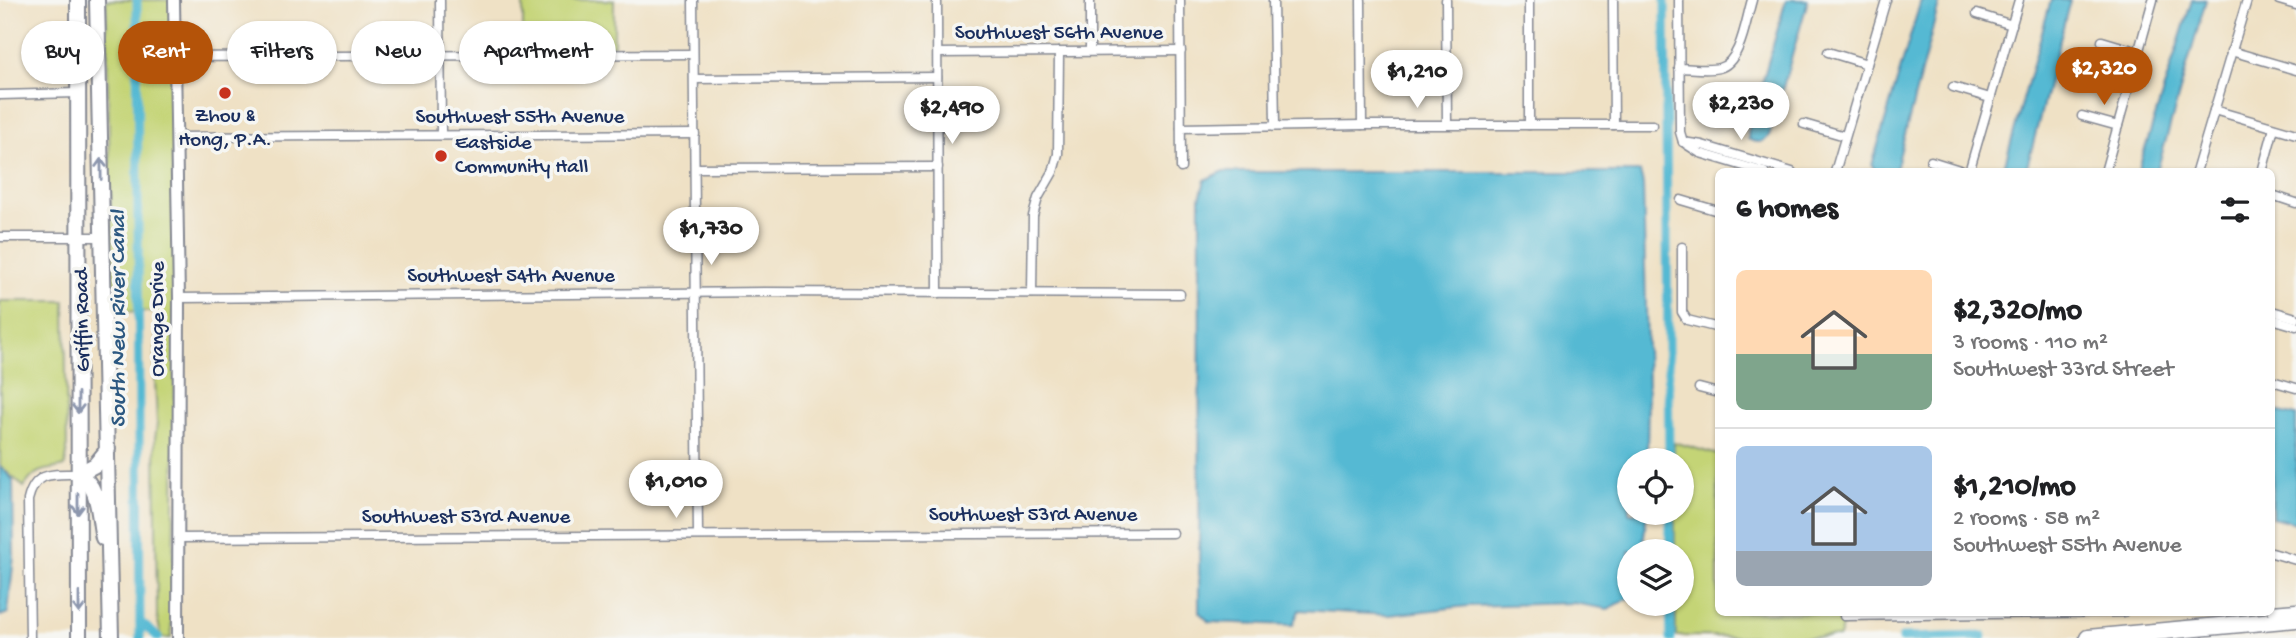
<!DOCTYPE html>
<html lang="en">
<head>
<meta charset="utf-8">
<style>
  body { margin:0; font-family:"Gochi Hand",sans-serif; background:#f2f2f2; color:#202124; height:100vh; display:flex; flex-direction:column; font-size:26px; white-space:nowrap }
  * { box-sizing:border-box; margin:0 }
  p { font-size:23px; color:#757577 }
  .icon { flex:none; width:38px; height:38px; fill:none; stroke:currentColor; stroke-width:2; stroke-linecap:round; stroke-linejoin:round }
  .map { position:relative; flex:1; overflow:hidden }
  .side { position:absolute; left:1715px; top:168px; width:560px; height:448px; display:flex; flex-direction:column; background:#fff; border-radius:10px; box-shadow:0 2px 5px #0004 }
  .side>* { flex:none }
  .hud { position:absolute; left:21px; top:21px; width:665px; height:63px; display:flex; gap:14px }
  .fabs { position:absolute; left:1617px; top:448px; display:grid; gap:14px }
  .fabs a { display:grid; place-items:center; width:77px; height:77px; border-radius:50%; background:#fff; box-shadow:0 2px 5px #0004; font-size:35px }
  .price { position:absolute; translate:-50% -60px; padding:0 16px; border-radius:24px; background:#fff; color:#222; font-size:23px; line-height:46px; filter:drop-shadow(0 2px 4px #0008) }
  .price::after { content:''; position:absolute; left:50%; top:42px; width:21px; height:16px; margin-left:-10px; background:inherit; clip-path:polygon(0 0,100% 0,50% 100%) }
  .price.selected { background:#b45309; color:#fff }
  ul { padding:0; list-style:none }
  li { display:flex; align-items:center; gap:21px; height:175px; padding:0 21px }
  li+li { border-top:2px solid #e0e0e0 }
  li span { display:grid; place-items:center; flex:none; width:196px; height:140px; border-radius:10px; color:#555 }
  li>.icon { margin-inline-start:auto }
  span .icon { width:84px; height:84px; fill:#fffc; stroke-width:1 }
  li b { font-size:30px }
  h2 { display:flex; justify-content:space-between; align-items:center; height:84px; padding:0 21px; font-size:30px }
  .tag { padding:0 24px; border-radius:32px; background:#fff; box-shadow:0 2px 5px #0004; font-size:24px; line-height:63px }
  .tag.selected { background:#b45309; color:#fff }
  .map>svg:first-child { display:block }
  .green { fill:#c4d476; stroke:#70826a; stroke-width:2 }
  .water { fill:#54b9d3; stroke:#387498; stroke-width:2 }
  .lines { fill:none; stroke-linecap:round; stroke-linejoin:round }
  .canal { stroke:#54b9d3; stroke-width:9 }
  .minor-casing { stroke:#858892; stroke-width:11 }
  .tertiary-casing { stroke:#858892; stroke-width:14 }
  .primary-casing { stroke:#858892; stroke-width:18 }
  .motorway-casing { stroke:#858892; stroke-width:19 }
  .minor { stroke:#fff; stroke-width:8 }
  .tertiary { stroke:#fff; stroke-width:10 }
  .primary { stroke:#fff; stroke-width:14 }
  .motorway { stroke:#fff; stroke-width:16 }
  .oneway { stroke:#8d97ae }
  .poi-dot { fill:#c8321e; stroke:#f6f6f2; stroke-width:2.5 }
  .labels { text-anchor:middle; dominant-baseline:central; stroke-width:7; stroke-linejoin:round; paint-order:stroke }
  .street-label { font-size:21px; fill:#1b2f5e; stroke:#f6f6f2 }
  .poi-label { font-size:21px; fill:#1b2f5e; stroke:#f6f6f2 }
  .water-label { font-size:23px; font-style:italic; fill:#2c5881; stroke:#f6f6f2 }
</style>
</head>
<body>
<div class="map">
<svg width="2296" height="638" viewBox="0 0 2296 638">
  <rect width="100%" height="100%" fill="#f6f6f2"/>
  <filter id="ink" filterUnits="userSpaceOnUse"><feTurbulence type="fractalNoise" baseFrequency=".0143" numOctaves="2"/><feDisplacementMap in="SourceGraphic" scale="14" xChannelSelector="R" yChannelSelector="G"/><feConvolveMatrix kernelMatrix="1 2 1 2 8 2 1 2 1" color-interpolation-filters="sRGB"/></filter>
  <filter id="wash" filterUnits="userSpaceOnUse"><feTurbulence type="fractalNoise" baseFrequency=".00686" numOctaves="4" result="noise"/><feDisplacementMap in="SourceGraphic" scale="28" xChannelSelector="R" yChannelSelector="G"/><feGaussianBlur stdDeviation="1.57" result="paint"/><feColorMatrix in="noise" values="0 0 0 0 0 0 0 0 0 0 0 0 0 0 0 0 0 1.4 0 .05"/><feComposite in="paint" operator="in"/></filter>
  <g filter="url(#wash)">
    <rect width="100%" height="100%" fill="#efe1c5"/>
    <g class="green">
      <path d="M 106,0 L 171,0 C 174,213 178,425 171,638 L 158,638 L 161,635 L 157,617 L 155,438 L 157,424 L 155,380 L 157,312 L 113,311 Z"/>
      <path d="M 523,0 L 614,0 L 614,45 L 523,46 Z"/>
      <path d="M 0,301 L 65,301 L 67,453 L 65,466 C 44,472 38,466 24,487 L 0,466 Z"/>
      <path d="M 1674,442 L 1718,455 L 1718,612 L 1846,613 L 1839,637 L 1676,636 L 1676,604 L 1682,604 L 1682,551 L 1675,551 L 1675,513 L 1682,513 L 1682,460 L 1674,460 Z"/>
    </g>
    <g class="water">
      <path d="M 1786,0 L 1808,0 L 1769,136 C 1762,143 1758,144 1748,139 L 1748,132 Z"/>
      <path d="M 1921,0 L 1940,0 L 1896,169 L 1894,171 L 1875,171 L 1872,165 Z"/>
      <path d="M 2051,0 L 2070,0 L 2026,171 L 2003,171 Z"/>
      <path d="M 2192,0 L 2206,0 L 2157,171 L 2138,171 Z"/>
      <path d="M 1222,172 L 1640,172 L 1643,184 L 1648,389 L 1647,460 L 1629,460 L 1629,513 L 1647,513 L 1642,551 L 1629,551 L 1629,598 L 1608,609 L 1573,603 L 1468,606 L 1389,615 L 1299,610 L 1293,625 L 1209,622 L 1199,612 L 1200,198 L 1205,180 Z"/>
      <path d="M 2272,410 L 2296,416 L 2296,523 L 2272,517 Z"/>
      <path d="M 0,466 L 13,480 L 14,556 L 8,613 L 0,616 Z"/>
    </g>
    <g class="lines">
      <g class="canal">
        <path d="M 137,0 L 140,638"/>
        <path d="M 1665,0 L 1669,460"/>
        <path d="M 1670,513 L 1670,551"/>
        <path d="M 1670,604 L 1671,638"/>
        <path d="M 140,622 L 158,637"/>
        <path d="M 1902,638 L 1983,636"/>
      </g>
    </g>
  </g>
  <g filter="url(#ink)">
    <g class="lines">
      <defs>
        <g id="minor">
          <path d="M 440,0 L 441,135"/>
          <path d="M 693,0 L 698,534"/>
          <path d="M 937,0 L 938,293"/>
          <path d="M 1090,0 L 1090,51"/>
          <path d="M 1180,0 L 1181,168"/>
          <path d="M 1273,0 L 1275,125"/>
          <path d="M 1361,0 L 1362,125"/>
          <path d="M 1446,0 L 1447,124"/>
          <path d="M 1529,0 L 1529,125"/>
          <path d="M 1613,0 L 1614,125"/>
          <path d="M 1679,0 L 1680,132 L 1683,142"/>
          <path d="M 2279,0 L 2296,5"/>
          <path d="M 1977,14 L 2012,25"/>
          <path d="M 2102,41 L 2139,52"/>
          <path d="M 2231,51 L 2296,70"/>
          <path d="M 1828,52 L 1867,64"/>
          <path d="M 938,53 L 1181,51"/>
          <path d="M 175,57 L 693,54"/>
          <path d="M 1679,68 C 1691,68 1707,71 1719,68 C 1741,63 1746,19 1752,0"/>
          <path d="M 695,79 L 937,77"/>
          <path d="M 1953,87 L 1990,98"/>
          <path d="M 0,95 L 77,93"/>
          <path d="M 2214,110 L 2296,134"/>
          <path d="M 2082,116 L 2118,126"/>
          <path d="M 1804,124 L 1845,136"/>
          <path d="M 1181,128 L 1362,125 L 1653,125"/>
          <path d="M 176,137 L 695,134"/>
          <path d="M 1683,142 L 1702,145 L 1792,172"/>
          <path d="M 1686,144 L 1700,153 L 1764,172"/>
          <path d="M 1931,161 L 1966,172"/>
          <path d="M 696,168 L 938,167"/>
          <path d="M 1835,172 L 1886,0"/>
          <path d="M 1969,172 L 2019,0"/>
          <path d="M 2105,172 L 2153,0"/>
          <path d="M 2196,172 L 2247,0"/>
          <path d="M 2262,172 L 2274,128"/>
          <path d="M 2272,195 L 2296,203"/>
          <path d="M 1681,200 L 1718,211"/>
          <path d="M 0,237 L 103,237"/>
          <path d="M 1682,247 L 1682,312 L 1687,320 L 1715,327 L 1718,326"/>
          <path d="M 1032,293 L 1033,216 L 1038,198 L 1053,172 L 1058,154 L 1059,52"/>
          <path d="M 179,298 L 765,292 L 1180,294"/>
          <path d="M 2272,311 L 2296,318"/>
          <path d="M 2272,319 L 2296,326"/>
          <path d="M 2272,381 L 2296,388"/>
          <path d="M 1699,388 L 1718,393"/>
          <path d="M 178,538 L 1173,533"/>
          <path d="M 2272,553 L 2296,560"/>
          <path d="M 2272,610 L 2296,608"/>
          <path d="M 1844,616 L 2124,612"/>
          <path d="M 30,638 L 28,500 C 35,471 52,474 78,474"/>
        </g>
        <path id="tertiary" d="M 174,0 L 179,298 L 178,638"/>
        <g id="primary">
          <path d="M 78,0 L 79,638"/>
          <path d="M 97,0 L 111,638"/>
          <path d="M 78,474 C 100,485 98,516 103,538"/>
          <path d="M 78,474 L 95,465 L 108,449"/>
        </g>
        <path id="motorway" d="M 2088,638 L 2296,619"/>
      </defs>
      <use href="#minor" class="minor-casing"/>
      <use href="#tertiary" class="tertiary-casing"/>
      <use href="#primary" class="primary-casing"/>
      <use href="#motorway" class="motorway-casing"/>
      <use href="#minor" class="minor"/>
      <use href="#tertiary" class="tertiary"/>
      <use href="#primary" class="primary"/>
      <use href="#motorway" class="motorway"/>
    </g>
    <defs><path id="oneway-shaft" d="M-6 0H5M1.5-3L5.5 0L1.5 3" fill="none" stroke-width="1.6" stroke-linecap="round" stroke-linejoin="round" transform="scale(1.75)"/></defs>
    <g class="oneway">
      <use href="#oneway-shaft" transform="translate(101 169) rotate(-91)"/>
      <use href="#oneway-shaft" transform="translate(78 403) rotate(90)"/>
      <use href="#oneway-shaft" transform="translate(78 504) rotate(90)"/>
      <use href="#oneway-shaft" transform="translate(79 603) rotate(90)"/>
    </g>
  </g>
  <g class="poi-dot">
    <circle cx="225" cy="93" r="7"/>
    <circle cx="441" cy="156" r="7"/>
  </g>
  <g class="labels">
    <g class="street-label">
      <text x="1059" y="34">Southwest 56th Avenue</text>
      <text x="520" y="118">Southwest 55th Avenue</text>
      <text x="511" y="277">Southwest 54th Avenue</text>
      <text transform="translate(159 319) rotate(-90)">Orange Drive</text>
      <text transform="translate(84 320) rotate(-91)">Griffin Road</text>
      <text x="1033" y="516">Southwest 53rd Avenue</text>
      <text x="466" y="518">Southwest 53rd Avenue</text>
    </g>
    <g class="poi-label">
      <text x="225" y="117">Zhou &amp;<tspan x="225" dy="24">Hong, P.A.</tspan></text>
      <text x="455" y="144" text-anchor="start">Eastside<tspan x="455" dy="24">Community Hall</tspan></text>
    </g>
    <g class="water-label">
      <text transform="translate(119 319) rotate(-90)">South New River Canal</text>
    </g>
  </g>
</svg>
<div class="fabs">
<a><svg class="icon" aria-label="locate" viewBox="0 0 24 24"><circle cx="12" cy="12" r="6"/><path d="M12 2v4M12 18v4M2 12h4M18 12h4"/></svg></a>
<a><svg class="icon" aria-label="layers" viewBox="0 0 24 24"><path d="M12 4l9 5-9 5-9-5zM3 14l9 5 9-5"/></svg></a>
</div>
<b class="price selected" style="left:2104px;top:107px">$2,320</b>
<b class="price" style="left:1417px;top:110px">$1,210</b>
<b class="price" style="left:1741px;top:142px">$2,230</b>
<b class="price" style="left:952px;top:146px">$2,490</b>
<b class="price" style="left:711px;top:267px">$1,730</b>
<b class="price" style="left:676px;top:520px">$1,010</b>
<div class="hud">
<a class="tag">Buy</a>
<a class="tag selected">Rent</a>
<a class="tag">Filters</a>
<a class="tag">New</a>
<a class="tag">Apartment</a>
</div>
<section class="side">
<h2>6 homes<svg class="icon" aria-label="filters" viewBox="0 0 24 24"><path d="M4 7h16M4 17h16"/><circle cx="9" cy="7" r="2"/><circle cx="15" cy="17" r="2"/></svg></h2>
<ul>
<li><span style="background:linear-gradient(#ffd9b3 60%,#7fa58c 0)"><svg class="icon" aria-label="home" viewBox="0 0 24 24"><path d="M3 11l9-7 9 7M6 9v11h12V9"/></svg></span><div><b>$2,320/mo</b><p>3 rooms · 110 m²</p><p>Southwest 33rd Street</p></div></li>
<li><span style="background:linear-gradient(#a9c7e8 75%,#9aa5b1 0)"><svg class="icon" aria-label="home" viewBox="0 0 24 24"><path d="M3 11l9-7 9 7M6 9v11h12V9"/></svg></span><div><b>$1,210/mo</b><p>2 rooms · 58 m²</p><p>Southwest 55th Avenue</p></div></li>
</ul>
</section>
</div>
</body>
</html>
